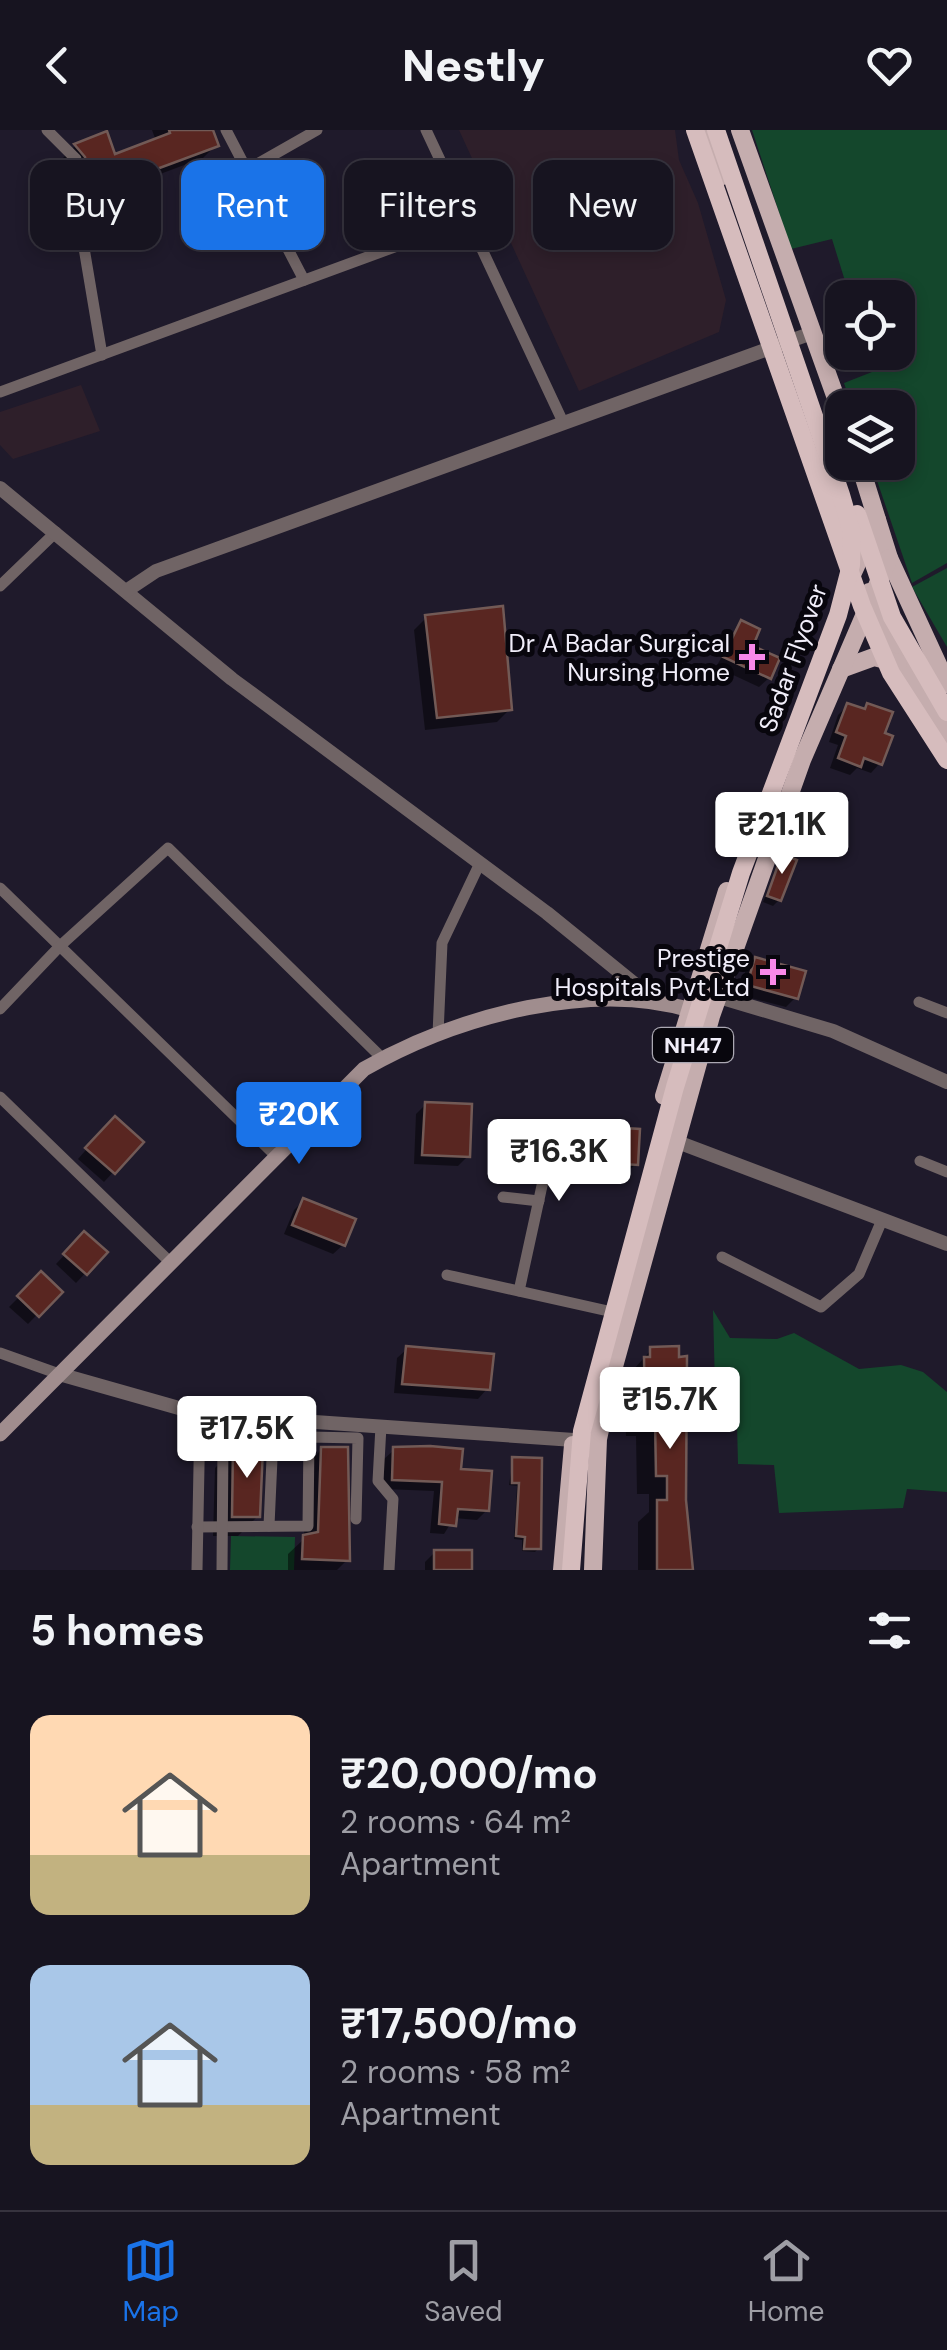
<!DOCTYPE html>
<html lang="en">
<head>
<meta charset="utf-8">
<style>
  body { margin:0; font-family:"DM Sans",sans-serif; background:#201d29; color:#f1f3f6; height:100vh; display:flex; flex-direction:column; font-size:38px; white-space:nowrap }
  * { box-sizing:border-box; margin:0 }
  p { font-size:32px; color:#9e9ea5 }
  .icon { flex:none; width:55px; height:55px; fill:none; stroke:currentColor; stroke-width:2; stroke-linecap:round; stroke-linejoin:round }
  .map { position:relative; height:1440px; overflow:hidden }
  .panel { display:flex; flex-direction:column; background:#171420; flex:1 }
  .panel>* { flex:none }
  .guide { position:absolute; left:30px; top:30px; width:888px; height:90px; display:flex; gap:20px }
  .buttons { position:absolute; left:825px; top:150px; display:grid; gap:20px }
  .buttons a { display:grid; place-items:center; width:90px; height:90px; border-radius:20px; background:#171420; box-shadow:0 5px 15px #0003,0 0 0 2px #36333e; font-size:50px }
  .price { position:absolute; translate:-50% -85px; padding:0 22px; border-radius:10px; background:#fff; color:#222; font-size:32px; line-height:65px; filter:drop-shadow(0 2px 5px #0008) }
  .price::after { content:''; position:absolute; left:50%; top:60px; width:30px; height:22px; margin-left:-15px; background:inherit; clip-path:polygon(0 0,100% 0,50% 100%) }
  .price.selected { background:#1a73e8; color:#fff }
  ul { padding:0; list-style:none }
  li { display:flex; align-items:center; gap:30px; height:250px; padding:0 30px }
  li span { display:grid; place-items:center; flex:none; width:280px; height:200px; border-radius:20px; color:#555 }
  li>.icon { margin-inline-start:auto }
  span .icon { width:120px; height:120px; fill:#fffc; stroke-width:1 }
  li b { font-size:42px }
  h2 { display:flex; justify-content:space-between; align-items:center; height:120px; padding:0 30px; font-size:42px }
  .pill { padding:0 35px; border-radius:20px; background:#171420; box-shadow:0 5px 15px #0003,0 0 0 2px #36333e; font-size:35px; line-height:90px }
  .pill.selected { background:#1a73e8; color:#fff }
  header { display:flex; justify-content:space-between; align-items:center; height:130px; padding:0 30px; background:#171420; font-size:45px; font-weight:800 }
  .tabs { display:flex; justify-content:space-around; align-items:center; height:140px; border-top:2px solid #36333e; background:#171420; font-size:28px; color:#9e9ea5 }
  .tabs a { display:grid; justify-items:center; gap:5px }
  .tabs .selected { color:#1a73e8 }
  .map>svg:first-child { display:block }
  .education { fill:#2e1f2a }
  .green { fill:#14472c }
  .shadow { fill:#0007 }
  .building { fill:#592621; stroke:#725a56; stroke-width:2.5 }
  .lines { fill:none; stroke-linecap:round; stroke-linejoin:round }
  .minor { stroke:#706465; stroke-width:11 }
  .tertiary { stroke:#706465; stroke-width:14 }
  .secondary { stroke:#a08d8e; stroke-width:15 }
  .primary { stroke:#c5adae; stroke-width:18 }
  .trunk-bridge { stroke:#d6bcbd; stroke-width:18 }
  .poi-dot { fill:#f888e9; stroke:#08060d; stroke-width:4 }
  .labels { text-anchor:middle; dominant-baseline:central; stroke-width:10; stroke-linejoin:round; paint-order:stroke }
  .shield { fill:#08060d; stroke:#aba8b3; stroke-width:2.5 }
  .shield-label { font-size:22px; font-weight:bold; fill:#f1eefa }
  .poi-label { font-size:25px; fill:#f1eefa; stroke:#08060d; text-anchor:end }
  .street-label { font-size:25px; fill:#f1eefa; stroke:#08060d }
</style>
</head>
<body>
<header><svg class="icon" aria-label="back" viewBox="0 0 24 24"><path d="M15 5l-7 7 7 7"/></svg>Nestly<svg class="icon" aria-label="heart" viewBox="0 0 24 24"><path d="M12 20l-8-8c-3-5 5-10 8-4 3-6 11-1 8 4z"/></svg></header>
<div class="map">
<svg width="947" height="1440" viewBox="0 0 947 1440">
  <rect width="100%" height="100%" fill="#1f1a2b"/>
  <g class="education">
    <path d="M 459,0 L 675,0 L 679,30 L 698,73 L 726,170 L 719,202 L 579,261 Z"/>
    <path d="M 81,255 L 100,301 L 13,329 L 0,315 L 0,282 Z"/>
  </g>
  <g class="green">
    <path d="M 752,0 L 947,0 L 947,433 L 912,453 L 871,333 L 898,332 L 898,278 L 852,277 L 844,253 L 872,242 L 867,223 L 898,222 L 898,168 L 850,167 L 832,109 L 791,119 Z"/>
    <path d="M 947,438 L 947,517 L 912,457 Z"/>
    <path d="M 713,1180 L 730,1208 L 777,1209 L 794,1203 L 859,1239 L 901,1235 L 923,1242 L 947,1262 L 947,1362 L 907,1359 L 903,1378 L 779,1383 L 774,1335 L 738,1334 L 737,1294 L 716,1293 Z"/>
    <path d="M 231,1406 L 295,1407 L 294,1440 L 230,1440 Z"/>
  </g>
  <g class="shadow">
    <path d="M 152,0 L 210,0 L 216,15 L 203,28 L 80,74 L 73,40 L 63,28 L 75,16 L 105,5 L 114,27 L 156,11 Z"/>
    <path d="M 427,487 L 510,579 L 497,592 L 425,600 L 414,500 Z"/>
    <path d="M 741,493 L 769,548 L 759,557 L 716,537 Z"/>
    <path d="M 847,576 L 863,581 L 868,576 L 882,605 L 880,633 L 871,643 L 857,638 L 850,645 L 830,638 L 838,615 L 829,612 L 838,585 Z"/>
    <path d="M 782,727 L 779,770 L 773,776 L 763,772 Z"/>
    <path d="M 756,830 L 795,868 L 786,877 L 739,865 L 746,839 Z"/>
    <path d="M 426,974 L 468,1026 L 458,1036 L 414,1034 L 416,984 Z"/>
    <path d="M 105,998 L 141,1012 L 104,1052 L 78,1029 Z"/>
    <path d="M 609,1000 L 636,1034 L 626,1043 L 598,1042 L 600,1009 Z"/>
    <path d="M 303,1071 L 343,1115 L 333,1124 L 284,1104 L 294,1080 Z"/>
    <path d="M 84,1104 L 105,1122 L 76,1153 L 56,1134 Z"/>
    <path d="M 41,1145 L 59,1162 L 28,1194 L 9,1177 Z"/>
    <path d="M 407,1219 L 487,1259 L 478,1269 L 394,1263 L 397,1228 Z"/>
    <path d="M 651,1220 L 688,1440 L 638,1440 L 638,1392 L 649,1382 L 649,1364 L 637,1364 L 636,1306 L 626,1306 L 625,1249 Z"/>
    <path d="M 234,1319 L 258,1386 L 238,1406 L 213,1406 L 215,1338 Z"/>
    <path d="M 322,1319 L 347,1430 L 337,1440 L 288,1440 L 288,1424 L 304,1409 L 306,1335 Z"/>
    <path d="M 394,1320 L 459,1341 L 487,1380 L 477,1390 L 454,1388 L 444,1404 L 430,1403 L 434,1361 L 384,1359 L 384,1329 Z"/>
    <path d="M 513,1329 L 539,1418 L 535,1422 L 522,1421 L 522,1410 L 514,1409 L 517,1356 L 509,1355 Z"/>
    <path d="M 435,1422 L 470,1440 L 425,1440 L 425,1432 Z"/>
  </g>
  <g class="building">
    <path d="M 169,0 L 213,0 L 219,16 L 92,63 L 85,27 L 74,14 L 107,1 L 115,24 L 170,3 Z"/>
    <path d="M 503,476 L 512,580 L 437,588 L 425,485 Z"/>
    <path d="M 741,490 L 760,499 L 753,516 L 780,528 L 771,549 L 723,527 Z"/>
    <path d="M 847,573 L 865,579 L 867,573 L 893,582 L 885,603 L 893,606 L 882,635 L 864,628 L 861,637 L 838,628 L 846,606 L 836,602 Z"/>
    <path d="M 782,724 L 797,730 L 781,771 L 767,766 Z"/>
    <path d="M 755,827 L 806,841 L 798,869 L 747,855 Z"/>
    <path d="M 425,972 L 472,974 L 470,1027 L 422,1025 Z"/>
    <path d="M 115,986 L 144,1012 L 115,1044 L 85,1018 Z"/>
    <path d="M 608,997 L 640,999 L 638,1035 L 606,1033 Z"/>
    <path d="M 303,1068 L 356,1089 L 345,1116 L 292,1095 Z"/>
    <path d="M 84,1101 L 108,1122 L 87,1145 L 63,1124 Z"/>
    <path d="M 41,1141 L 63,1162 L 39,1187 L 17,1166 Z"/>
    <path d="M 406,1216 L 494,1224 L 490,1260 L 402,1254 Z"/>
    <path d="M 679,1216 L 679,1227 L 687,1226 L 686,1370 L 693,1440 L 657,1440 L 657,1370 L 667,1370 L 667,1346 L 656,1346 L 655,1288 L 645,1288 L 644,1227 L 650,1227 L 650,1217 Z"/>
    <path d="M 233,1316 L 263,1317 L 260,1387 L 232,1387 Z"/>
    <path d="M 430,1316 L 463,1319 L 461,1339 L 492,1341 L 489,1381 L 458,1379 L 456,1396 L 439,1394 L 442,1352 L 392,1350 L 393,1317 Z"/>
    <path d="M 321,1317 L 348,1317 L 350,1431 L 302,1429 L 303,1405 L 318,1402 Z"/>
    <path d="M 512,1327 L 542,1328 L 541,1419 L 524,1419 L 525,1407 L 516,1406 L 519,1353 L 512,1353 Z"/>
    <rect x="434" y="1420" width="38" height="20"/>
  </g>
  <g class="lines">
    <g class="minor">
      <path d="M 47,0 L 76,29 L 81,100 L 102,225"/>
      <path d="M 226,0 L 304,150"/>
      <path d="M 426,0 L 563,292"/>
      <path d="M 245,41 L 317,0"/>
      <path d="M 0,262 L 468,90"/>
      <path d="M 0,456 L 56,402"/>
      <path d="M 0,758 L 277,1027"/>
      <path d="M 919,872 L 947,883"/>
      <path d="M 0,879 L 60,816 L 168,718 L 383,929"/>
      <path d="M 438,904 L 442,813 L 480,733"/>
      <path d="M 0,967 L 171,1133"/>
      <path d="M 920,1031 L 947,1042"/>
      <path d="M 503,1067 L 539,1071"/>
      <path d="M 722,1127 L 821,1177 L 859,1144 L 882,1090"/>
      <path d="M 447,1145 L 608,1181"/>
      <path d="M 519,1161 L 550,1019 L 542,1012"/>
      <path d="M 0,1223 L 59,1244"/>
      <path d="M 381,1296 L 378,1351 L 393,1369 L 389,1440"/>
      <path d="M 273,1313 L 309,1314"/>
      <path d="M 269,1396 L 273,1306 L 284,1290"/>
      <path d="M 197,1397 L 308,1396 L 309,1307 L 358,1308 L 356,1389"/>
      <path d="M 197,1440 L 200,1284"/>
      <path d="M 222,1440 L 223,1311 L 238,1303 L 273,1306"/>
    </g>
    <g class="tertiary">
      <path d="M 0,358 L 232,549 L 547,783 L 653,869"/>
      <path d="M 126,461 L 156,441 L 812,203"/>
      <path d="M 709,864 L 833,901 L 947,952"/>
      <path d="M 667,1008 L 947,1114"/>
      <path d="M 59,1244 L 200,1284 L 574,1310"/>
    </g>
    <path class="secondary" d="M 0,1304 L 364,939 C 457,886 596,847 700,883"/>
    <g class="primary">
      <path d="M 706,0 L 720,47"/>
      <path d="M 740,0 L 842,285"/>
      <path d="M 859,332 L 889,428 L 947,554"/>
      <path d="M 850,449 L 877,390"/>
      <path d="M 869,462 L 888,508 L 947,606"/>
      <path d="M 841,539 L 874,527 L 898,533"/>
      <path d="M 664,966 L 727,761"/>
      <path d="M 562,1440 L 573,1315"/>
      <path d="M 593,1440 L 598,1309 L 613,1240 L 711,886 L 802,630 L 889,428"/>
    </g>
    <g class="trunk-bridge">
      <path d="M 695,0 L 862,476 L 891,543 L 947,630"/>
      <path d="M 857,384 L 892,487 L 947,582"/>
      <path d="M 571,1440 L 582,1301 L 675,957 L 741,743 L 838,485 L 851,435 L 852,403 L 841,365 L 716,0"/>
    </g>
  </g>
  <g class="poi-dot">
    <path d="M747 512h10v10h10v10h-10v10h-10v-10h-10v-10h10z"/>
    <path d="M768 827h10v10h10v10h-10v10h-10v-10h-10v-10h10z"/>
  </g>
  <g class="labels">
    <rect class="shield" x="653" y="898" width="80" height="34" rx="8"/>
    <g class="shield-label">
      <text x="693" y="915">NH47</text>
    </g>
    <g class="poi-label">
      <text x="730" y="513">Dr A Badar Surgical<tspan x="730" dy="29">Nursing Home</tspan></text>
      <text x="750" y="828">Prestige<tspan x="750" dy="29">Hospitals Pvt Ltd</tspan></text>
    </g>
    <g class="street-label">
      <text transform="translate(793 528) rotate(-70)">Sadar Flyover</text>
    </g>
  </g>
</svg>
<div class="buttons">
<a><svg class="icon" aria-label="locate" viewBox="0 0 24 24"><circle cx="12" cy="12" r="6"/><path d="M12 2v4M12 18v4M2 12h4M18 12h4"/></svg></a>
<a><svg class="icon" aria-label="layers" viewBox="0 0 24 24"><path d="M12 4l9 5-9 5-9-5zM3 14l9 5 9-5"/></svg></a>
</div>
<b class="price" style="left:782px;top:747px">₹21.1K</b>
<b class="price selected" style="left:299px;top:1037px">₹20K</b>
<b class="price" style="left:559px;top:1074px">₹16.3K</b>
<b class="price" style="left:670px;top:1322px">₹15.7K</b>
<b class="price" style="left:247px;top:1351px">₹17.5K</b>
<div class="guide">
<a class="pill">Buy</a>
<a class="pill selected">Rent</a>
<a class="pill">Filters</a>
<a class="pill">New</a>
</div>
</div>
<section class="panel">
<h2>5 homes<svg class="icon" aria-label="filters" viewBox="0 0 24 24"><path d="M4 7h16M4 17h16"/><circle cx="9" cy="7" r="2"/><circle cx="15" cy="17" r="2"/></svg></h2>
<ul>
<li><span style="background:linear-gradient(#ffd9b3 70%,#c2b280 0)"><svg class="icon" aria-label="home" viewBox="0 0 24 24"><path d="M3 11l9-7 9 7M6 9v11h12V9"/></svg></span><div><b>₹20,000/mo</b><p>2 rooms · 64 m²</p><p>Apartment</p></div></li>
<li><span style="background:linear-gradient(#a9c7e8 70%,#c2b280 0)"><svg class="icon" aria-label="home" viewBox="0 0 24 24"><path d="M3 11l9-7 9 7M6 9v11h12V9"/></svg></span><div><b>₹17,500/mo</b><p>2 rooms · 58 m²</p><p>Apartment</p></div></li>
</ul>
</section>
<nav class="tabs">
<a class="selected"><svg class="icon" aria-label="map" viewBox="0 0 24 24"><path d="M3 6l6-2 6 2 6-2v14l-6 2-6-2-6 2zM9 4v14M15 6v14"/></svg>Map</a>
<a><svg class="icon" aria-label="saved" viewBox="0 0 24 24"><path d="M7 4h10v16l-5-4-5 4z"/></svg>Saved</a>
<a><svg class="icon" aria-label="home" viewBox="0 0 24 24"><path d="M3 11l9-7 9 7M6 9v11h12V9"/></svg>Home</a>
</nav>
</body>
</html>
